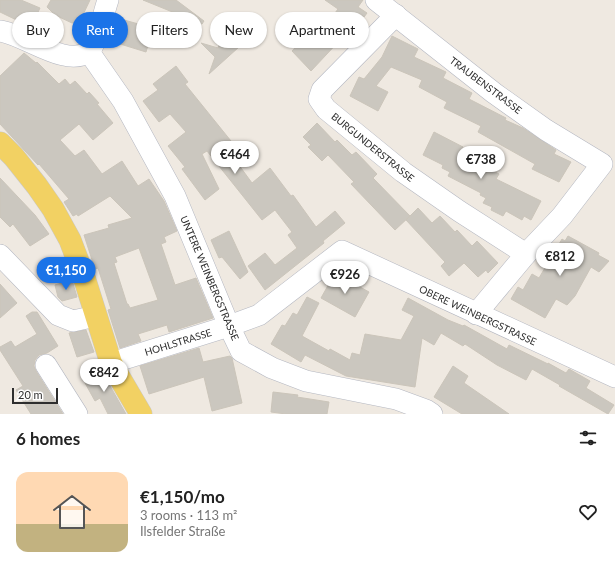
<!DOCTYPE html>
<html lang="en">
<head>
<meta charset="utf-8">
<style>
  body { margin:0; font-family:Lato,sans-serif; background:#f2f2f2; color:#222; height:100vh; display:flex; flex-direction:column; font-size:15px; white-space:nowrap }
  * { box-sizing:border-box; margin:0 }
  p { font-size:13px; color:#767676 }
  .icon { flex:none; width:22px; height:22px; fill:none; stroke:currentColor; stroke-width:2; stroke-linecap:round; stroke-linejoin:round }
  .map { position:relative; height:414px; overflow:hidden }
  .side { display:flex; flex-direction:column; background:#fff; flex:1 }
  .side>* { flex:none }
  .top-card { position:absolute; left:12px; top:12px; width:400px; height:36px; display:flex; gap:8px }
  .scale { position:absolute; left:12px; bottom:10px; width:46px; box-sizing:border-box; padding-left:4px; border:2px solid #2e2e2e; border-top:0; font-size:11px; line-height:14px; white-space:nowrap; color:#2e2e2e; -webkit-text-stroke:3px #fff; paint-order:stroke }
  .price { position:absolute; translate:-50% -34px; padding:0 9px; border-radius:14px; background:#fff; color:#222; font-size:13px; line-height:26px; filter:drop-shadow(0 1px 2px #0008) }
  .price::after { content:''; position:absolute; left:50%; top:24px; width:12px; height:9px; margin-left:-6px; background:inherit; clip-path:polygon(0 0,100% 0,50% 100%) }
  .price.on { background:#1a73e8; color:#fff }
  ul { padding:0; list-style:none }
  li { display:flex; align-items:center; gap:12px; height:100px; padding:0 16px }
  li span { display:grid; place-items:center; flex:none; width:112px; height:80px; border-radius:12px; color:#555 }
  li>.icon { margin-inline-start:auto }
  span .icon { width:48px; height:48px; fill:#fffc; stroke-width:1 }
  li b { font-size:17px }
  h2 { display:flex; justify-content:space-between; align-items:center; height:48px; padding:0 16px; font-size:17px }
  .chip { padding:0 14px; border-radius:18px; background:#fff; box-shadow:0 1px 3px #0004; font-size:14px; line-height:36px }
  .chip.on { background:#1a73e8; color:#fff }
  .map>svg:first-child { display:block }
  .building { fill:#cbc7bf; stroke:#cbc5ba; fill-rule:evenodd }
  .lines { fill:none; stroke-linecap:round; stroke-linejoin:round }
  .minor-casing { stroke:#b4b7c1; stroke-width:22 }
  .major-casing { stroke:#c9c9c9; stroke-width:23 }
  .minor { stroke:#fff; stroke-width:21 }
  .major { stroke:#f2d163; stroke-width:22 }
  .labels { text-anchor:middle; dominant-baseline:central; stroke-width:4; stroke-linejoin:round; paint-order:stroke }
  .street-label { font-size:10px; fill:#2e2e2e; stroke:#fff }
</style>
</head>
<body>
<div class="map">
<svg width="615" height="414" viewBox="0 0 615 414">
  <rect width="100%" height="100%" fill="#efe9e1"/>
  <g class="building">
    <path d="M 0,0 L 21,0 L 40,8 L 31,27 L 0,12 Z"/>
    <path d="M 51,0 L 90,0 L 80,21 L 72,23 L 55,15 L 47,7 Z"/>
    <path d="M 143,0 L 176,0 L 204,21 L 202,24 Z"/>
    <path d="M 325,0 L 363,0 L 358,7 L 367,13 L 359,24 L 356,23 L 311,71 L 292,51 L 311,31 L 317,37 L 338,9 Z"/>
    <path d="M 124,20 L 153,28 L 146,52 L 117,43 Z"/>
    <path d="M 224,31 L 239,47 L 209,74 L 215,57 L 201,43 L 218,48 Z"/>
    <path d="M 392,36 L 418,49 L 414,57 L 446,72 L 443,78 L 472,93 L 469,99 L 506,118 L 505,120 L 523,128 L 556,150 L 554,154 L 571,162 L 559,182 L 532,169 L 535,164 L 478,132 L 481,126 L 444,108 L 447,102 L 419,87 L 422,80 L 391,67 L 376,86 L 388,92 L 378,111 L 350,96 L 359,77 L 364,79 L 382,57 Z"/>
    <path d="M 24,53 L 36,63 L 37,62 L 59,84 L 65,79 L 70,85 L 75,81 L 87,94 L 89,92 L 99,103 L 97,104 L 113,123 L 93,140 L 79,124 L 60,140 L 75,156 L 84,150 L 102,174 L 122,161 L 138,186 L 149,179 L 164,201 L 177,231 L 164,237 L 166,242 L 161,244 L 175,285 L 196,278 L 213,318 L 169,332 L 167,325 L 138,334 L 141,341 L 120,348 L 108,310 L 111,309 L 98,268 L 95,269 L 84,235 L 109,228 L 108,225 L 132,218 L 110,196 L 78,216 L 77,214 L 73,216 L 64,202 L 69,199 L 39,164 L 38,165 L 0,124 L 0,76 ZM 139,248 L 158,300 L 130,308 L 128,304 L 127,304 L 114,263 L 117,262 L 115,257 Z"/>
    <path d="M 176,66 L 188,82 L 185,84 L 231,141 L 225,146 L 252,183 L 270,168 L 291,196 L 293,195 L 316,227 L 335,211 L 345,223 L 323,241 L 324,243 L 265,290 L 248,266 L 265,253 L 275,265 L 297,248 L 288,235 L 292,232 L 275,210 L 262,220 L 207,151 L 202,154 L 219,189 L 205,200 L 182,169 L 185,167 L 168,146 L 186,132 L 170,114 L 159,122 L 143,101 L 158,90 L 153,84 Z"/>
    <path d="M 317,123 L 335,142 L 337,140 L 352,155 L 356,152 L 377,174 L 373,178 L 410,216 L 395,230 L 351,184 L 354,182 L 328,155 L 322,161 L 308,147 L 311,145 L 303,137 Z"/>
    <path d="M 434,132 L 463,147 L 459,154 L 499,174 L 496,179 L 541,201 L 531,220 L 524,216 L 522,220 L 506,211 L 503,216 L 491,210 L 492,207 L 483,203 L 486,198 L 480,195 L 481,193 L 448,176 L 450,172 L 442,168 L 443,165 L 423,155 Z"/>
    <path d="M 0,178 L 35,215 L 49,234 L 30,246 L 13,224 L 10,227 L 0,217 Z"/>
    <path d="M 418,208 L 432,223 L 440,216 L 455,232 L 457,230 L 472,246 L 477,241 L 498,263 L 488,273 L 486,270 L 478,277 L 464,263 L 449,276 L 441,266 L 445,262 L 406,220 Z"/>
    <path d="M 229,231 L 248,272 L 240,279 L 222,257 L 219,258 L 211,240 Z"/>
    <path d="M 568,236 L 599,253 L 598,255 L 609,261 L 599,272 L 591,267 L 575,296 L 567,305 L 556,299 L 545,318 L 511,299 L 518,287 L 523,290 L 532,274 L 539,278 L 562,239 L 565,241 Z"/>
    <path d="M 335,273 L 369,292 L 355,317 L 321,298 Z"/>
    <path d="M 72,280 L 77,297 L 62,301 L 58,297 L 55,285 Z"/>
    <path d="M 0,284 L 17,303 L 0,318 Z"/>
    <path d="M 307,297 L 319,303 L 302,336 L 329,351 L 330,349 L 350,360 L 352,353 L 360,355 L 365,334 L 401,340 L 414,316 L 402,310 L 408,298 L 448,320 L 463,326 L 464,325 L 507,349 L 509,345 L 548,364 L 548,363 L 566,373 L 569,369 L 590,381 L 586,388 L 614,405 L 608,414 L 559,386 L 560,385 L 532,369 L 526,380 L 497,365 L 465,344 L 463,346 L 441,333 L 434,345 L 422,338 L 415,387 L 346,376 L 305,355 L 301,362 L 271,344 L 282,325 L 285,326 L 293,313 L 297,315 Z"/>
    <path d="M 32,312 L 37,312 L 58,346 L 47,353 L 39,355 L 35,360 L 34,366 L 36,371 L 63,414 L 31,414 L 16,390 L 23,386 L 0,350 L 0,347 L 11,341 L 15,347 L 37,334 L 26,316 Z"/>
    <path d="M 86,330 L 94,352 L 77,357 L 69,333 Z"/>
    <path d="M 199,348 L 203,362 L 230,356 L 232,358 L 242,403 L 212,411 L 204,377 L 149,394 L 140,366 Z"/>
    <path d="M 453,366 L 468,376 L 464,383 L 509,414 L 462,414 L 434,397 Z"/>
    <path d="M 97,367 L 103,378 L 105,377 L 126,414 L 108,414 L 100,398 L 95,401 L 85,383 Z"/>
    <path d="M 273,392 L 298,395 L 297,397 L 329,402 L 327,414 L 286,414 L 271,412 Z"/>
  </g>
  <g class="lines">
    <defs>
      <g id="minor">
        <path d="M 376,0 L 494,93 L 546,130 L 602,164 L 562,216 L 526,254 L 476,314"/>
        <path d="M 396,15 L 322,90 L 319,99 L 326,109 L 403,172 L 459,211 L 526,254"/>
        <path d="M 0,31 C 24,34 66,68 88,52 C 97,46 104,11 108,0"/>
        <path d="M 89,52 L 123,101 L 175,196 L 229,326 L 241,351 L 272,368 L 306,381 L 396,399 L 426,410 L 432,414"/>
        <path d="M 0,255 L 58,315 L 73,321 L 96,316"/>
        <path d="M 111,363 L 229,326 L 259,315 L 342,251 L 615,377"/>
        <path d="M 46,365 L 77,414"/>
      </g>
      <path id="major" d="M 0,143 L 14,157 L 37,186 L 53,209 L 70,240 L 84,277 L 111,363 L 141,414"/>
    </defs>
    <use href="#minor" class="minor-casing"/>
    <use href="#major" class="major-casing"/>
    <use href="#minor" class="minor"/>
    <use href="#major" class="major"/>
  </g>
  <g class="labels">
    <g class="street-label">
      <text transform="translate(486 85) rotate(37)">TRAUBENSTRASSE</text>
      <text transform="translate(373 147) rotate(39)">BURGUNDERSTRASSE</text>
      <text transform="translate(210 278) rotate(67)">UNTERE WEINBERGSTRASSE</text>
      <text transform="translate(478 315) rotate(25)">OBERE WEINBERGSTRASSE</text>
      <text transform="translate(178 342) rotate(-17)">HOHLSTRASSE</text>
    </g>
  </g>
</svg>
<div class="scale">20 m</div>
<b class="price" style="left:235px;top:175px">€464</b>
<b class="price" style="left:481px;top:180px">€738</b>
<b class="price" style="left:560px;top:277px">€812</b>
<b class="price on" style="left:66px;top:291px">€1,150</b>
<b class="price" style="left:345px;top:295px">€926</b>
<b class="price" style="left:104px;top:393px">€842</b>
<div class="top-card">
<a class="chip">Buy</a>
<a class="chip on">Rent</a>
<a class="chip">Filters</a>
<a class="chip">New</a>
<a class="chip">Apartment</a>
</div>
</div>
<section class="side">
<h2>6 homes<svg class="icon" aria-label="filters" viewBox="0 0 24 24"><path d="M4 7h16M4 17h16"/><circle cx="9" cy="7" r="2"/><circle cx="15" cy="17" r="2"/></svg></h2>
<ul>
<li><span style="background:linear-gradient(#ffd9b3 65%,#c2b280 0)"><svg class="icon" aria-label="home" viewBox="0 0 24 24"><path d="M3 11l9-7 9 7M6 9v11h12V9"/></svg></span><div><b>€1,150/mo</b><p>3 rooms · 113 m²</p><p>Ilsfelder Straße</p></div><svg class="icon" aria-label="heart" viewBox="0 0 24 24"><path d="M12 20l-8-8c-3-5 5-10 8-4 3-6 11-1 8 4z"/></svg></li>
</ul>
</section>
</body>
</html>
